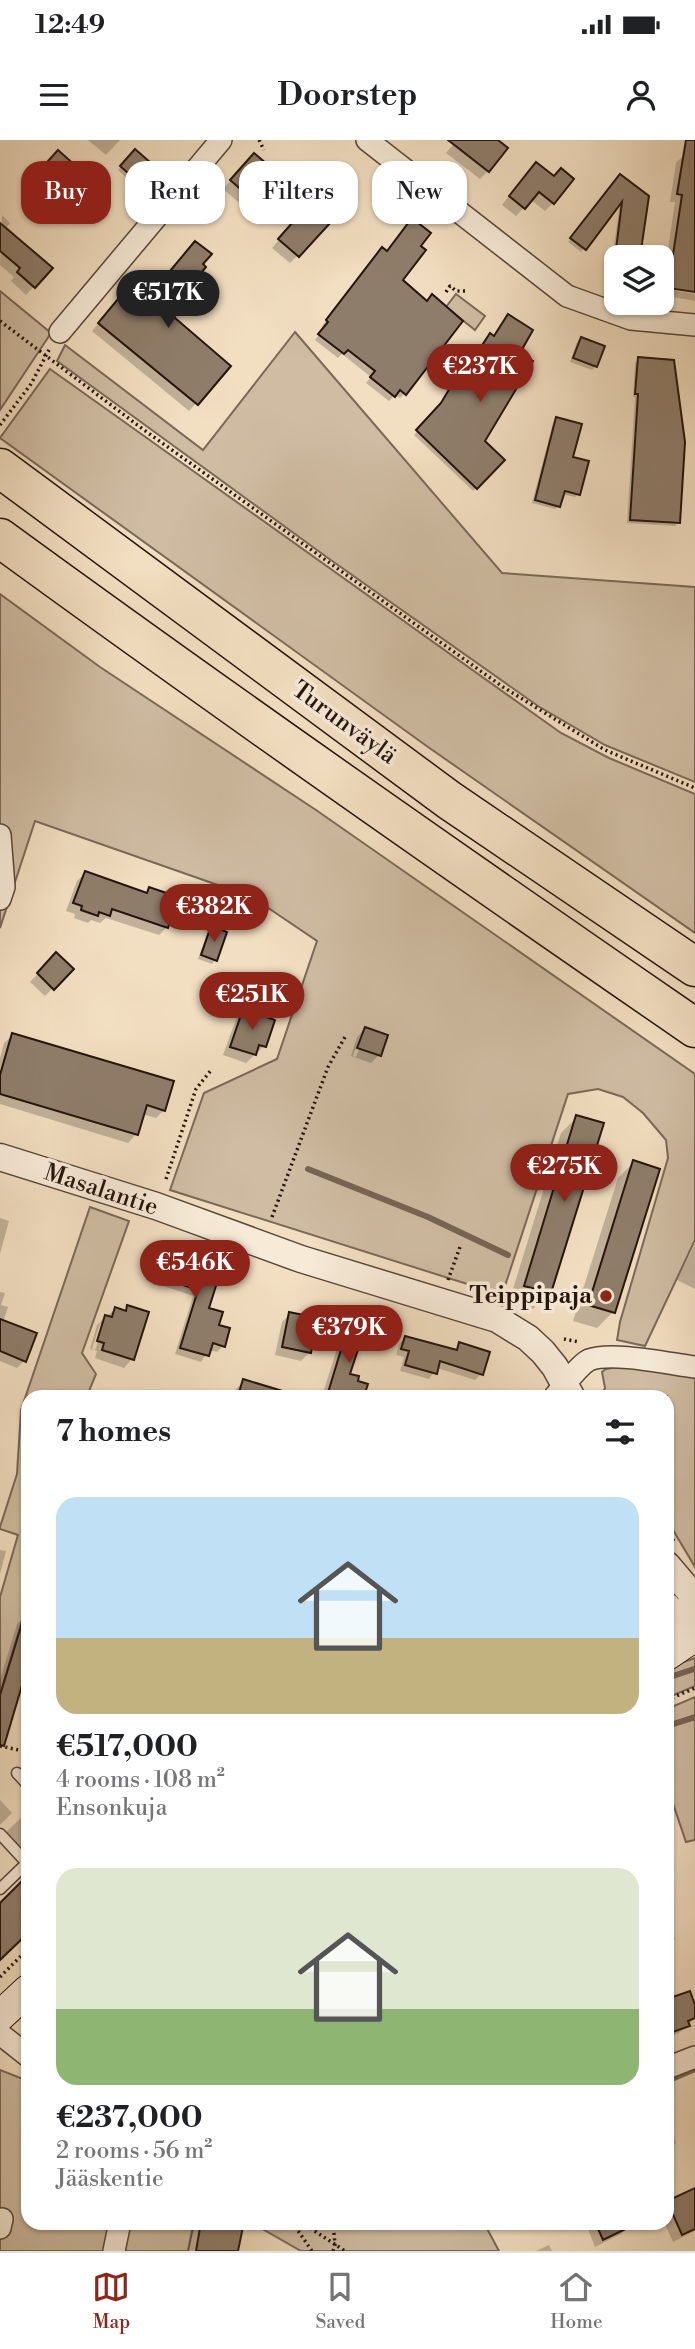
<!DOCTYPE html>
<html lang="en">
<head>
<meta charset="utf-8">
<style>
  body { margin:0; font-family:"Libre Bodoni",serif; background:#f2f2f2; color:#202124; height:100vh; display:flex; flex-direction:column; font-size:26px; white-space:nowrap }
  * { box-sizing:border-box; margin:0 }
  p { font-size:23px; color:#757577 }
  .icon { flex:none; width:38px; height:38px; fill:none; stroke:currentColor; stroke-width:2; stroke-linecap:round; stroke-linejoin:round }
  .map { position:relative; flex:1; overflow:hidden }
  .side { position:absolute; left:21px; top:1250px; width:653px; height:840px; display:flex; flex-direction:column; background:#fff; border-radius:21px; box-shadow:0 2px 5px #0004 }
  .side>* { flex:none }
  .hud { position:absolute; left:21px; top:21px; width:654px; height:63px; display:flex; gap:14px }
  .fabs { position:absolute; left:604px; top:105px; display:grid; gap:14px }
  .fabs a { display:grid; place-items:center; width:70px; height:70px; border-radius:14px; background:#fff; box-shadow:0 2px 5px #0004; font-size:35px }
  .price { position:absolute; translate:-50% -60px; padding:0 16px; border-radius:24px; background:#8f2418; color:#fff; font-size:23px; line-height:46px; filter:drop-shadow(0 2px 4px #0008) }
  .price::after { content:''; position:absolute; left:50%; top:42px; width:21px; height:16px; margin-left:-10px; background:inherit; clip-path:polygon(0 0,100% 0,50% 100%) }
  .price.active { background:#222; color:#fff }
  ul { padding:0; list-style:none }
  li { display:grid; align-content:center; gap:14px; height:371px; padding:0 35px }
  li span { display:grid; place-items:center; height:217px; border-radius:21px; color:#555 }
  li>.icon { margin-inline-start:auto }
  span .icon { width:126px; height:126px; fill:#fffc; stroke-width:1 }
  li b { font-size:30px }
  h2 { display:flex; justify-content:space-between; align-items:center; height:84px; padding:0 35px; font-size:30px }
  .chip { padding:0 24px; border-radius:21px; background:#fff; box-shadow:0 2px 5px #0004; font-size:24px; line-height:63px }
  .chip.active { background:#8f2418; color:#fff }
  .status { display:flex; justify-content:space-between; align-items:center; height:49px; padding:0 35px; background:#fff; direction:ltr }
  .status svg { height:19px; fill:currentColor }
  header { display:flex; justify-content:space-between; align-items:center; height:91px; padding:0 35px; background:#fff; font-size:32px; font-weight:600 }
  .dock { display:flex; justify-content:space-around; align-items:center; height:98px; border-top:2px solid #e0e0e0; background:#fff; font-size:19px; color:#757577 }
  .dock a { display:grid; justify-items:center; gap:4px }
  .dock .active { color:#8f2418 }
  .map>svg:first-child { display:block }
  .green { fill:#cfbca2; stroke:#7a6858; stroke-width:2 }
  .shadow { fill:#0003; fill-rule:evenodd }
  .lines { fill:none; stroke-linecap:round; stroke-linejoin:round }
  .stream { stroke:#766454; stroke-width:6 }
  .building { fill:#8f7d6b; stroke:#24140d; stroke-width:2 }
  .service-casing { stroke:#58463a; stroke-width:13 }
  .minor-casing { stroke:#58463a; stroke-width:24 }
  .tertiary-casing { stroke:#58463a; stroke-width:29 }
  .secondary-casing { stroke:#24140d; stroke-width:32 }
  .motorway-casing { stroke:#24140d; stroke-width:41 }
  .path { stroke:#24140d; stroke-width:3.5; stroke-dasharray:2 3.5; stroke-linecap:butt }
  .service { stroke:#f7ead7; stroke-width:10 }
  .minor { stroke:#f7ead7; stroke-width:21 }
  .tertiary { stroke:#f7ead7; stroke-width:26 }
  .secondary { stroke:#f7ead7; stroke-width:30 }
  .motorway { stroke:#f2dec1; stroke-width:38 }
  .poi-dot { fill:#8f2418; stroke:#f7ead7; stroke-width:2.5 }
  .labels { text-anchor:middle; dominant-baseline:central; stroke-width:7; stroke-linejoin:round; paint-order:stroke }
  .street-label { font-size:24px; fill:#24140d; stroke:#f7ead7 }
  .poi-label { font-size:24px; font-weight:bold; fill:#24140d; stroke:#f7ead7; text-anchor:end }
</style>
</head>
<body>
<div class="status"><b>12:49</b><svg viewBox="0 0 49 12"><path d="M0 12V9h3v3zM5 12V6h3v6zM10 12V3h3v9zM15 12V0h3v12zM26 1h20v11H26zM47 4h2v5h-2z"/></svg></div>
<header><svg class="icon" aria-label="menu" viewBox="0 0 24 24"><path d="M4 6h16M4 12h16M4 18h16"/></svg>Doorstep<svg class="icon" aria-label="person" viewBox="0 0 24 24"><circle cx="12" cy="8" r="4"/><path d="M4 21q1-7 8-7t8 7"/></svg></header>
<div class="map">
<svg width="695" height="2111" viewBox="0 0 695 2111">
  <rect width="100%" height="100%" fill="#f2dec1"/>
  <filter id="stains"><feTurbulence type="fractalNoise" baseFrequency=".00286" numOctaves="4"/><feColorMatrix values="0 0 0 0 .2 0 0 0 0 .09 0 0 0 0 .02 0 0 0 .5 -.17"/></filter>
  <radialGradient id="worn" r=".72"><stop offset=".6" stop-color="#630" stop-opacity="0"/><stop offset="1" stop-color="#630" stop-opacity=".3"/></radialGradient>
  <g class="green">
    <path d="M 0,151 L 51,193 L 0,270 Z"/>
    <path d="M 456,154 L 485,176 L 475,190 L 446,167 Z"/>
    <path d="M 295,192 L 502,433 L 695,447 L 695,642 L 605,605 L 538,566 L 328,418 L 57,221 L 65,205 L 203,310 Z"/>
    <path d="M 50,229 L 561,593 L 609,618 L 695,654 L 695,793 L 428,607 L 0,298 Z"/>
    <path d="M 0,454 L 100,527 L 316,670 L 695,934 L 695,1100 L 645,1206 L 617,1200 L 620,1182 L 668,1018 L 666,1000 L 643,973 L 623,957 L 598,949 L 568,954 L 502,1155 L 170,1050 L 204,953 L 277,919 L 317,801 L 252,757 L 35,681 L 0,788 Z"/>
    <path d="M 90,1067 L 129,1081 L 82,1213 L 96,1234 L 87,1256 L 28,1256 L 28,1475 L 24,1474 L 0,1555 L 0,1457 L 18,1395 L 0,1389 L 0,1387 L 17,1334 L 21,1270 Z"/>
    <path d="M 623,1226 L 695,1235 L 695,1427 L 667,1380 L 667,1256 L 601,1256 L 605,1248 L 602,1232 L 606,1229 Z"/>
    <path d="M 695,1518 L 695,1546 L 667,1558 L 667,1528 Z"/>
    <path d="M 695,1557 L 695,1700 L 686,1702 L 667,1646 L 667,1569 Z"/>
    <path d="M 0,1930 L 28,1941 L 28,2082 L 194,2083 L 188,2111 L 0,2111 Z"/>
    <path d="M 252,2083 L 484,2083 L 499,2111 L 301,2111 Z"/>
  </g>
  <g class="shadow">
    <path d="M 88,0 L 120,0 L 106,15 Z"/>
    <path d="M 457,0 L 495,0 L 488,31 L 480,39 L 446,13 Z"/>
    <path d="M 135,11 L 156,30 L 139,49 L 118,30 Z"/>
    <path d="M 58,12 L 75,27 L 53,51 L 36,36 Z"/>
    <path d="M 684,15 L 695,16 L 695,150 L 672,147 L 672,150 L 695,154 L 695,161 L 673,157 L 664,137 L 675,62 L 670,62 L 676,23 Z"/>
    <path d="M 246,23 L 261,30 L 258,64 L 250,72 L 223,49 Z"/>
    <path d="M 528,32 L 553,63 L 545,71 L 531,60 L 516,76 L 502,65 Z"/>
    <path d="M 617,39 L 647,57 L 638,117 L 616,117 L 616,135 L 610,134 L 620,62 L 581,112 L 568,102 Z"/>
    <path d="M 2,75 L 10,83 L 7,87 L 15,94 L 13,96 L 51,128 L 26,155 L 11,141 L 14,137 L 0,125 Z"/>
    <path d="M 299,76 L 298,115 L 290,123 L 272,108 Z"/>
    <path d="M 378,114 L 401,140 L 405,253 L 400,258 L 395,255 L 389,261 L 366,243 L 371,237 L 342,214 L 338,218 L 315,200 L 324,188 L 322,186 Z"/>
    <path d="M 201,125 L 165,172 L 229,226 L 189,271 L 92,191 L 126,151 L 149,157 Z"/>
    <path d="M 581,199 L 596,226 L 592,230 L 570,222 L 577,202 Z"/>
    <path d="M 518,214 L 483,301 L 503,320 L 473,351 L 414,295 L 457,245 Z"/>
    <path d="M 639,219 L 678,382 L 675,386 L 627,383 L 635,257 L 633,257 L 635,223 Z"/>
    <path d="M 557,279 L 571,319 L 579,354 L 575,357 L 562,354 L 559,366 L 555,369 L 532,363 L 553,283 Z"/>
    <path d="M 85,733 L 145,754 L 150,749 L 167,787 L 159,795 L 106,778 L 100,783 L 91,780 L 88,783 L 74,778 L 75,774 L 66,771 L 77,741 Z"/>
    <path d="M 211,788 L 215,820 L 212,824 L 198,819 L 208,791 Z"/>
    <path d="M 56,815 L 71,829 L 45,856 L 30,842 Z"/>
    <path d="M 244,871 L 264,906 L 246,923 L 223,915 L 236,879 Z"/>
    <path d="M 365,889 L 379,915 L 371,923 L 351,916 L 357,897 ZM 360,896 L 364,896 L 356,917 L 353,916 Z"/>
    <path d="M 13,895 L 164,970 L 156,978 L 142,974 L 136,994 L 128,1003 L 0,964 L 0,918 L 4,903 Z"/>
    <path d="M 577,977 L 549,1152 L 533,1169 L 509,1162 L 561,993 Z"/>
    <path d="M 634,1022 L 613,1172 L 597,1188 L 573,1181 L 618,1038 Z"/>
    <path d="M 0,1078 L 9,1081 L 0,1114 Z"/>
    <path d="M 695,1104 L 695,1149 L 677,1140 Z"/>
    <path d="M 160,1111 L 219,1132 L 207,1169 L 217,1186 L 223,1206 L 217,1212 L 209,1210 L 201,1222 L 175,1214 L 193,1156 L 146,1140 L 154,1117 Z"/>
    <path d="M 0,1152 L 5,1153 L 1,1165 L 8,1167 L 3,1182 L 24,1221 L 17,1228 L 0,1221 Z"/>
    <path d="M 128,1167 L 132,1219 L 124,1228 L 95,1218 L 97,1211 L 90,1209 L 97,1185 L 115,1169 L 123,1172 ZM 100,1184 L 104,1184 L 95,1210 L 92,1209 Z"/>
    <path d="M 290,1174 L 309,1213 L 301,1221 L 275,1215 L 282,1182 Z"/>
    <path d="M 351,1182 L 348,1235 L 363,1256 L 366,1256 L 322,1256 L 343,1190 Z"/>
    <path d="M 405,1198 L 453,1211 L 460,1204 L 481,1234 L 475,1240 L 437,1228 L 429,1239 L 400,1231 L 404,1217 L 396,1215 L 399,1204 Z"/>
    <path d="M 244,1241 L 293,1256 L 233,1256 L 236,1249 Z"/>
    <path d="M 0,1410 L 6,1411 L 0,1434 Z"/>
    <path d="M 25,1476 L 28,1477 L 28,1521 L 0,1600 L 0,1540 L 17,1484 Z"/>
    <path d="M 0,1660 L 12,1673 L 0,1685 Z"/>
    <path d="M 28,1671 L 28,1728 L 0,1698 Z"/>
    <path d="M 667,1778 L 675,1799 L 667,1807 Z"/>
    <path d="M 689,1853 L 695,1870 L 695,1878 L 679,1893 L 667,1898 L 667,1861 Z"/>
    <path d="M 667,1984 L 676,2003 L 667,2012 Z"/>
    <path d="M 695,2050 L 695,2091 L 673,2102 L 664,2082 L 667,2082 L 667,2063 Z"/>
    <path d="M 197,2082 L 236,2082 L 236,2111 L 187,2111 L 191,2088 Z"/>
    <path d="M 585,2082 L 628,2082 L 630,2086 L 621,2094 L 595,2107 Z"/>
    <path d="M 549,2105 L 552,2111 L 536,2111 Z"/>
  </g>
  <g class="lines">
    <g class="stream">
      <path d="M 308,1029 L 428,1077 L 508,1115"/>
      <path d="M 667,1538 L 694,1529"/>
      <path d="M 667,1586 L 695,1577"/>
      <path d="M 667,1941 L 695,1929"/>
    </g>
  </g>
  <g class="building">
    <path d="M 448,0 L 498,0 L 508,8 L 489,32 Z"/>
    <path d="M 686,0 L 695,0 L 695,152 L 668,148 L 682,55 L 677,54 Z"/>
    <path d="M 135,9 L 159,30 L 144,47 L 120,26 Z"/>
    <path d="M 58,10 L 77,27 L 58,49 L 39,31 Z"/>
    <path d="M 254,13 L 268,25 L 264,30 L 278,42 L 259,65 L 230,40 Z"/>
    <path d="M 536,22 L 554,36 L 561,28 L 574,39 L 554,64 L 539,52 L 525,69 L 509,56 Z"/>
    <path d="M 620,34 L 649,56 L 640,117 L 615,117 L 622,62 L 586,110 L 570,98 Z"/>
    <path d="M 322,52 L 342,70 L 299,117 L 278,99 L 307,66 L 309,68 Z"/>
    <path d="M 412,78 L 431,93 L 421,106 L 426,110 L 403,140 L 427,161 L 432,154 L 463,181 L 406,255 L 400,250 L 395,257 L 370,237 L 375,231 L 348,210 L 344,214 L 318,194 L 328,182 L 326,180 L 382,107 L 387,111 Z"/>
    <path d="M 0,83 L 53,128 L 35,148 L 17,132 L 20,128 L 0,111 Z"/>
    <path d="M 195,101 L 212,114 L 203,124 L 206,127 L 168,172 L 231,226 L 198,265 L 98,183 L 133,141 L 150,155 Z"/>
    <path d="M 508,174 L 533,190 L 520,213 L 533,221 L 485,301 L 505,320 L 477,349 L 416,290 L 441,263 L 454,241 L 458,243 L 490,193 L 494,196 Z"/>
    <path d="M 581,197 L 605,206 L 597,227 L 573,218 Z"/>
    <path d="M 638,217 L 674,220 L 685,302 L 680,383 L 630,380 L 638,254 L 635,254 Z"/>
    <path d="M 556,277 L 582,284 L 573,317 L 589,321 L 580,355 L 565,351 L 560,367 L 535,360 Z"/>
    <path d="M 85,731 L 147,753 L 149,747 L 178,757 L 168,788 L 112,769 L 110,776 L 99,772 L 98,776 L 81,770 L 82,766 L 73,763 Z"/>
    <path d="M 211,786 L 227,792 L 217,821 L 201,815 Z"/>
    <path d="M 56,812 L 74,829 L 54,850 L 37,833 Z"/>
    <path d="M 243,869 L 275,880 L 266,907 L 259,905 L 256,915 L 230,907 Z"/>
    <path d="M 365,887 L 388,895 L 381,916 L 357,908 Z"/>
    <path d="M 12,893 L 174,941 L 165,971 L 147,965 L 138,995 L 0,954 L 0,935 Z"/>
    <path d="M 576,975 L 604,983 L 551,1153 L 524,1146 Z"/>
    <path d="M 633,1020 L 660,1029 L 615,1173 L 588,1165 Z"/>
    <path d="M 159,1109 L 221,1130 L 209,1168 L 223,1172 L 219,1185 L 230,1188 L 225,1207 L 213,1203 L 209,1216 L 180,1208 L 198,1150 L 151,1134 Z"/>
    <path d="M 127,1165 L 149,1172 L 134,1220 L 102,1210 L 104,1203 L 97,1201 L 105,1175 L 112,1177 L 115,1167 L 126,1171 Z"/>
    <path d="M 289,1172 L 318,1178 L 311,1213 L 282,1207 Z"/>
    <path d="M 0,1179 L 37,1193 L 26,1222 L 0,1211 Z"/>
    <path d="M 350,1180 L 366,1185 L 350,1234 L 359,1236 L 358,1241 L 368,1244 L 364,1256 L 327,1256 Z"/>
    <path d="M 405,1196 L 457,1210 L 459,1202 L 490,1212 L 483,1235 L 440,1221 L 437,1234 L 405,1225 L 409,1211 L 401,1209 Z"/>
    <path d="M 243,1239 L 289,1253 L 288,1256 L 238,1256 Z"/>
    <path d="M 24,1477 L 28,1477 L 28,1525 L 4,1606 L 0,1605 L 0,1555 Z"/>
    <path d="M 28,1735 L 28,1793 L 0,1820 L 0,1763 Z"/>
    <path d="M 690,1851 L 695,1865 L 695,1878 L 688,1881 L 690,1886 L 667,1894 L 667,1859 Z"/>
    <path d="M 695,2048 L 695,2089 L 682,2095 L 667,2061 Z"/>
    <path d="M 201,2082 L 244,2082 L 238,2111 L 196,2111 Z"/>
    <path d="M 595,2082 L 640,2082 L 603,2100 Z"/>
  </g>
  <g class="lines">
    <defs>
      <g id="service">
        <path d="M 17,1633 L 28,1645"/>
        <path d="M 0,1694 L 27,1723"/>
        <path d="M 0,1749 L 28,1722"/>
      </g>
      <g id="minor">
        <path d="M 367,0 L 567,156 L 631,179 L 695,185"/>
        <path d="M 60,192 L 221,0"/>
        <path d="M 0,695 L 4,747 L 0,759"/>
        <path d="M 555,1256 C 563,1247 579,1225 589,1220 C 612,1211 670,1224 695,1227"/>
        <path d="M 0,1894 L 28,1916"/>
        <path d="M 667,1928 L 695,1917"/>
        <path d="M 0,2088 L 2,2079"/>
        <path d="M 114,2111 L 120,2082"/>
      </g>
      <g id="tertiary">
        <path d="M 0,1017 L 156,1066 L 301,1119 L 497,1179 L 528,1198 L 543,1212 L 555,1227 L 571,1256"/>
        <path d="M 667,1425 L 691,1453 L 695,1491"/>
        <path d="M 667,1466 L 695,1495"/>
      </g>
      <g id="secondary">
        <path d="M 667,1515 L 695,1496"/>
        <path d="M 0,1876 L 28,1850"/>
      </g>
      <g id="motorway">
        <path d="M 0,328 L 449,660 L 695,827"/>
        <path d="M 0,398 C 229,565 461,727 695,888"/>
      </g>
    </defs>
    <use href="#service" class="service-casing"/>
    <use href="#minor" class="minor-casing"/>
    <use href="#tertiary" class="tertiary-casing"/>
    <use href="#secondary" class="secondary-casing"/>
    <use href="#motorway" class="motorway-casing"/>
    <g class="path">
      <path d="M 259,0 L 264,10"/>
      <path d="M 446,152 L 450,146 L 456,151 L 466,151"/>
      <path d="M 0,181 L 144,290 L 503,547 L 605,610 L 695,648"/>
      <path d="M 0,285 L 31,244 L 50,208"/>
      <path d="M 166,1039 L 196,949 L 212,929"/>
      <path d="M 272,1077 L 328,927 L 345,897"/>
      <path d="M 448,1140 L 460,1107"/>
      <path d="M 564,1199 L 579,1202"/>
      <path d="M 667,1390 L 675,1403"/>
      <path d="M 667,1560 L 695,1548"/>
      <path d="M 0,1606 L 28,1612"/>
      <path d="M 0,1837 L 28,1809"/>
      <path d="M 292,2082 L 312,2111"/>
      <path d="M 301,2082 L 345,2111"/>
      <path d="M 333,2111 L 335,2105 L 333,2082"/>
    </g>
    <use href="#service" class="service"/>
    <use href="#minor" class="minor"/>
    <use href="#tertiary" class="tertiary"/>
    <use href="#secondary" class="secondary"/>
    <use href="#motorway" class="motorway"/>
  </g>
  <circle class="poi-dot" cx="606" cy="1156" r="7"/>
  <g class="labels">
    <g class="street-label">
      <text transform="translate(344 583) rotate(36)">Turunväylä</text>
      <text transform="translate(101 1050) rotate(18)">Masalantie</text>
    </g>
    <g class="poi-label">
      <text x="592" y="1156">Teippipaja</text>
    </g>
  </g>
  <rect width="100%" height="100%" filter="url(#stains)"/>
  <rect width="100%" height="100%" fill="url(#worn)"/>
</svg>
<div class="fabs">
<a><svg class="icon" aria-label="layers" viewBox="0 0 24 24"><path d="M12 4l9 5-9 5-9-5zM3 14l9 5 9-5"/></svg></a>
</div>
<b class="price active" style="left:168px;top:190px">€517K</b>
<b class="price" style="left:480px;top:264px">€237K</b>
<b class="price" style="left:214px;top:804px">€382K</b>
<b class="price" style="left:252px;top:892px">€251K</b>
<b class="price" style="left:564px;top:1064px">€275K</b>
<b class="price" style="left:195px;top:1160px">€546K</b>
<b class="price" style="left:349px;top:1225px">€379K</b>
<div class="hud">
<a class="chip active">Buy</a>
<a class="chip">Rent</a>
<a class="chip">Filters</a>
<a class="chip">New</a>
</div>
<section class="side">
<h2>7 homes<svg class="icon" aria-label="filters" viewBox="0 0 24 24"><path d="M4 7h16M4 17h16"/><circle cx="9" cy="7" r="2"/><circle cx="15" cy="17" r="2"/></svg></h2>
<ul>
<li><span style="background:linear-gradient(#bfe0f5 65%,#c2b280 0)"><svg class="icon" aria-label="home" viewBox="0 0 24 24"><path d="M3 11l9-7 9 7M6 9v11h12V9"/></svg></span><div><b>€517,000</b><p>4 rooms · 108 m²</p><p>Ensonkuja</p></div></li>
<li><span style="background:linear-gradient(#dfe7d0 65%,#8fb573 0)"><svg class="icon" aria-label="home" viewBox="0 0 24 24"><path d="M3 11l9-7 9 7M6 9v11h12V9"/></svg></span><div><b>€237,000</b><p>2 rooms · 56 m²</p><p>Jääskentie</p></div></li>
</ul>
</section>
</div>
<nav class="dock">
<a class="active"><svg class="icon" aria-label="map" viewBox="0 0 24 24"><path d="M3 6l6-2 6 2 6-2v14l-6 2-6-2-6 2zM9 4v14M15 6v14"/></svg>Map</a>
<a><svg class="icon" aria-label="saved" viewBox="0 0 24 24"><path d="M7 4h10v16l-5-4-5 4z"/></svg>Saved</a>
<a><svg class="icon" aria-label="home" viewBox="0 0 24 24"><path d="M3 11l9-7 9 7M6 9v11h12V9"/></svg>Home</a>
</nav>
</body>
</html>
